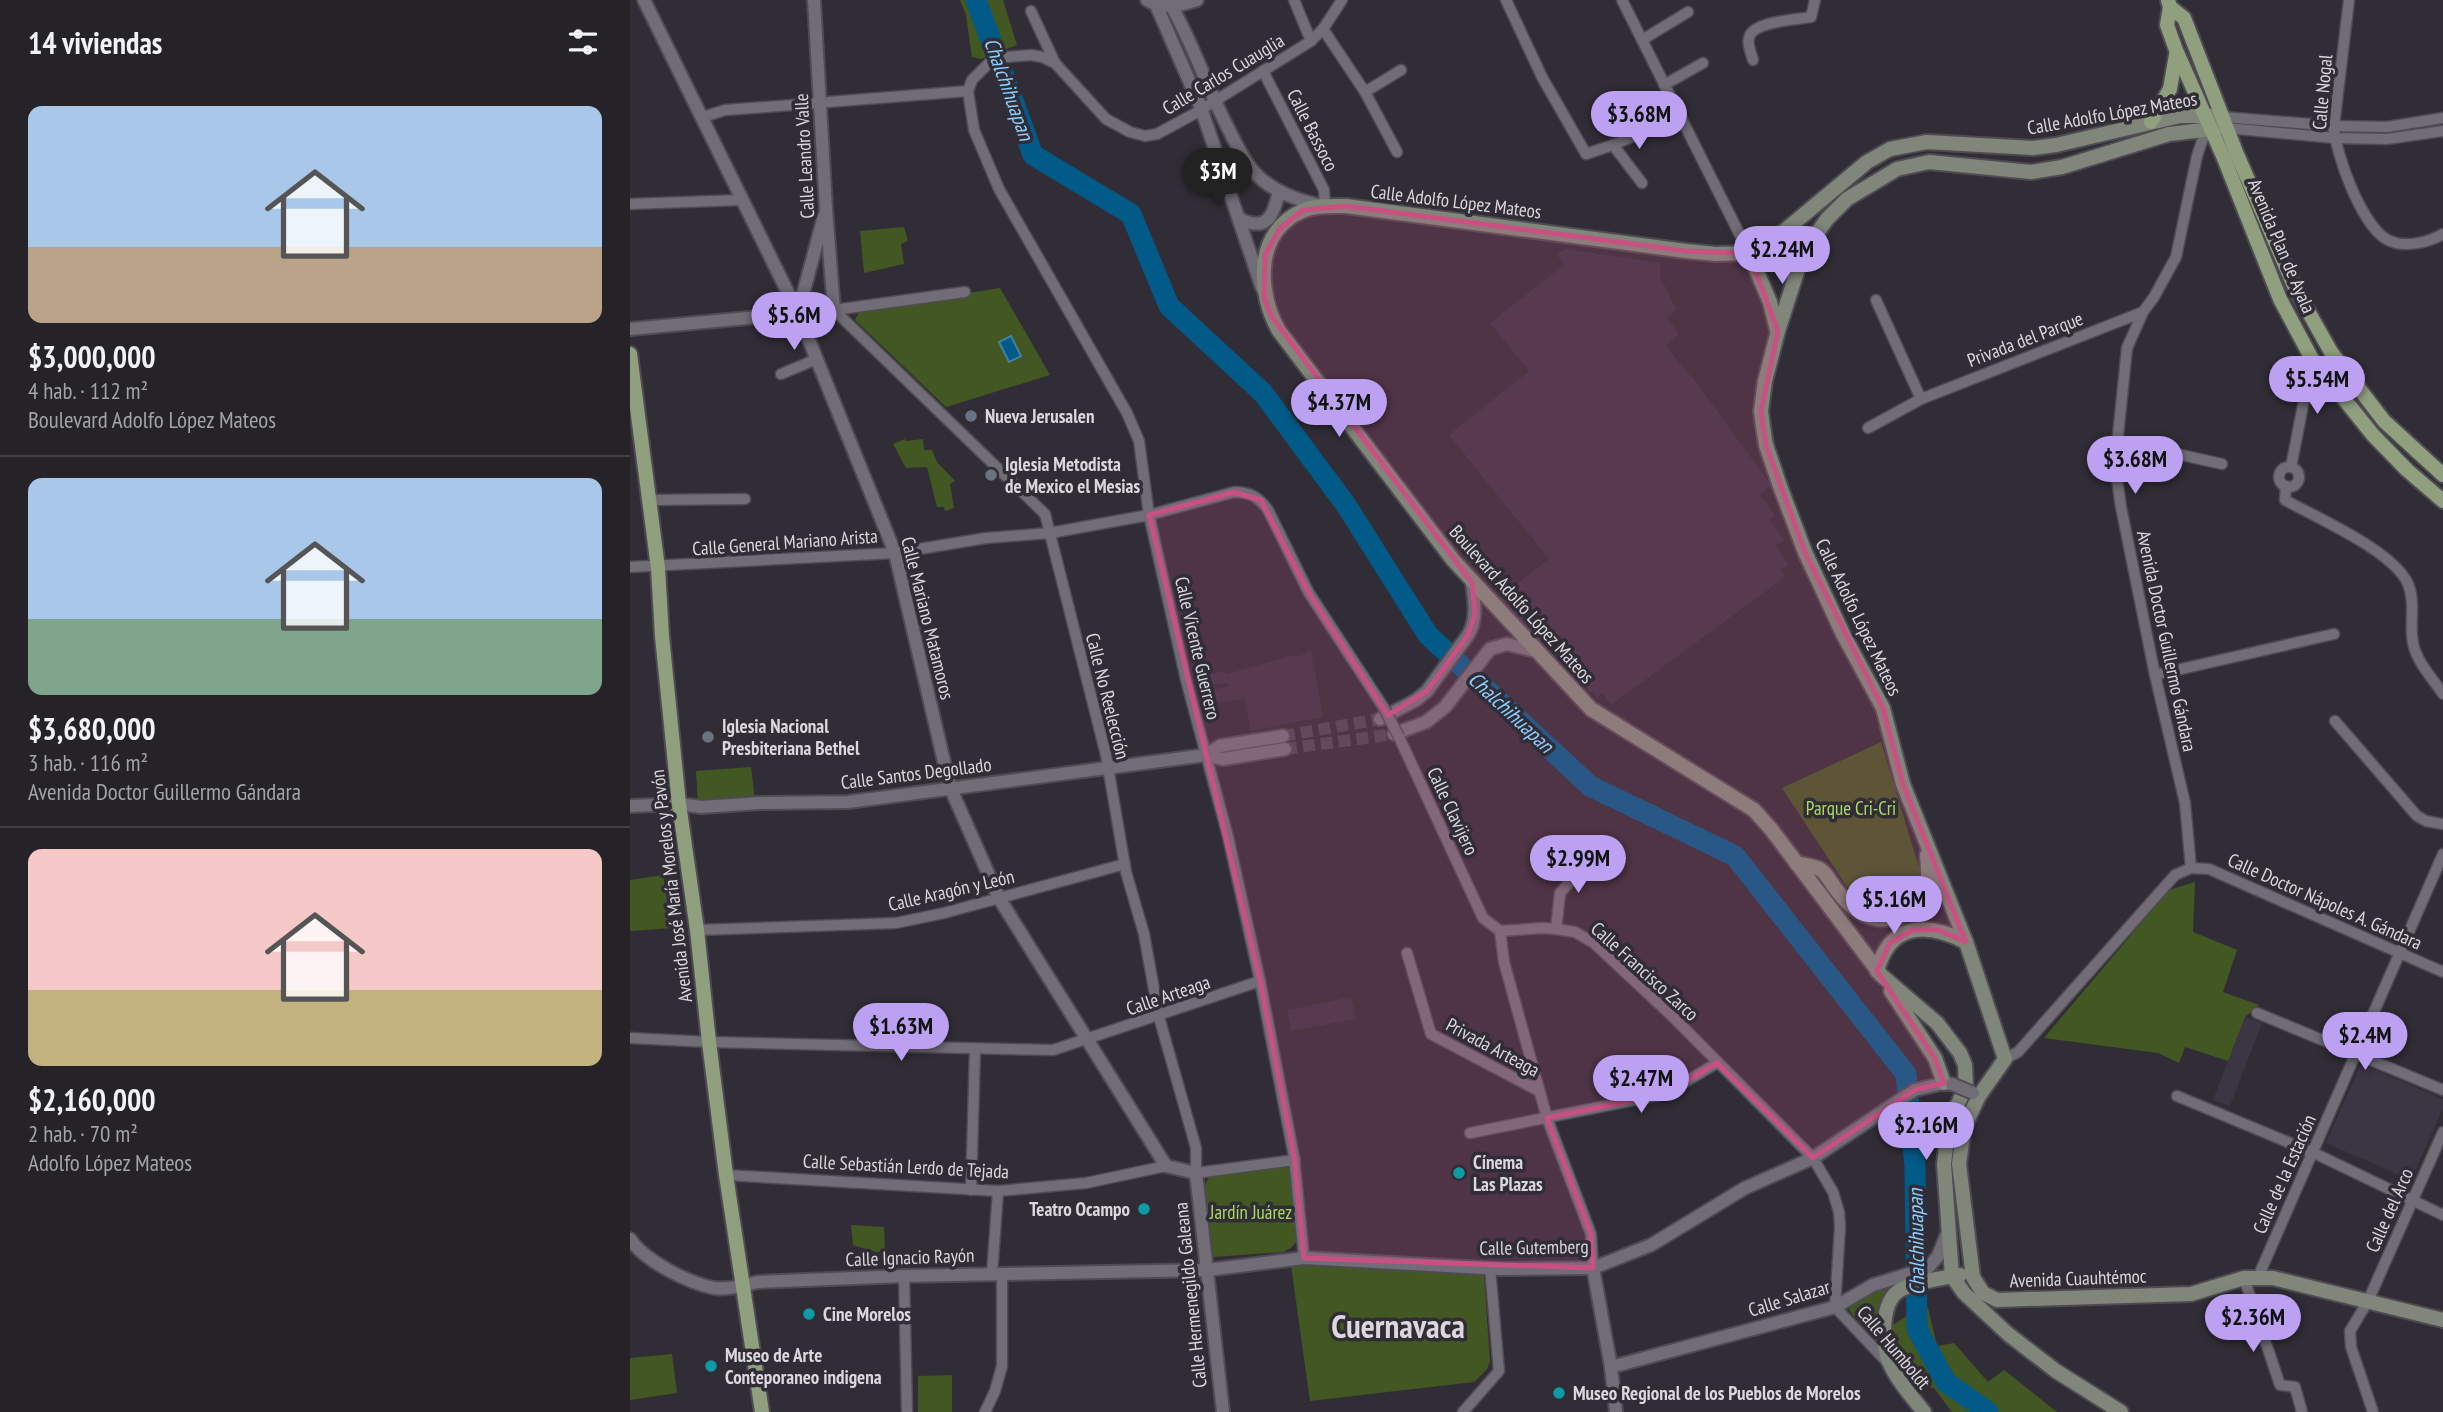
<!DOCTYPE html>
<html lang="es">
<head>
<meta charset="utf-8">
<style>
  body { margin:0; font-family:"PT Sans Narrow",sans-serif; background:#2d2a30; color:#f1f3f6; height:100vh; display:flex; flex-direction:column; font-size:26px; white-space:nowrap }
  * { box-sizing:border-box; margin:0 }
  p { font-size:23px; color:#a3a4a8 }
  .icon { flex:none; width:38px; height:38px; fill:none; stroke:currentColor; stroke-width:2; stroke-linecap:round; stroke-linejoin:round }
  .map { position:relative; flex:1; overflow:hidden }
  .sheet { display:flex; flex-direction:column; background:#252228; width:630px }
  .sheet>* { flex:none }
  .price { position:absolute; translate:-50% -60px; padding:0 16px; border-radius:24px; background:#bca0f2; color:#111; font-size:23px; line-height:46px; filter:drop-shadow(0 2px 4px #0008) }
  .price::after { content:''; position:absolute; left:50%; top:42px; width:21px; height:16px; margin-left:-10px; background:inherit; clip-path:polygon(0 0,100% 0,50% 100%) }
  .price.current { background:#222; color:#fff }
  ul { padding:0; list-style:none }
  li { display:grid; align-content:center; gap:14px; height:371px; padding:0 28px }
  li+li { border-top:2px solid #423f45 }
  li span { display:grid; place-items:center; height:217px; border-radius:14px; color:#555 }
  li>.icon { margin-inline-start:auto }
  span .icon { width:126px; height:126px; fill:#fffc; stroke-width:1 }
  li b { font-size:30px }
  h2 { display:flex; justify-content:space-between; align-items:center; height:84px; padding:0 28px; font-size:30px }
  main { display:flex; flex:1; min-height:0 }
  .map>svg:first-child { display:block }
  .built { fill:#3b3544 }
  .green { fill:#435723 }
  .water { fill:#025a88; stroke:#4380a2; stroke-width:2 }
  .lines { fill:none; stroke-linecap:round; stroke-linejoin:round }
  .river { stroke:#025a88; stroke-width:21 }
  .tertiary-tunnel { stroke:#4a464f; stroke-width:12; stroke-dasharray:12 6; stroke-linecap:butt }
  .minor-casing { stroke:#4f4b53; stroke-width:13 }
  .tertiary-casing { stroke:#4f4b53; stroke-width:16 }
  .secondary-casing { stroke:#4f4b53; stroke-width:18 }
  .primary-casing { stroke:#4f4b53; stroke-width:18 }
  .minor { stroke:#716d77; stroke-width:10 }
  .tertiary { stroke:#716d77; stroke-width:12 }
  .secondary { stroke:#80867a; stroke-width:14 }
  .primary { stroke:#909f7e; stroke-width:14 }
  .minor-bridge-casing { stroke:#4f4b53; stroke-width:13; stroke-linecap:butt }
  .tertiary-bridge-casing { stroke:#4f4b53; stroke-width:16; stroke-linecap:butt }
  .minor-bridge { stroke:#716d77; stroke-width:10 }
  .tertiary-bridge { stroke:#716d77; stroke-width:12 }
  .marked { fill:#c95182; fill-opacity:0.2; stroke:#c95182; stroke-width:5; stroke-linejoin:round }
  .worship-dot { fill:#6b7280; stroke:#312d36; stroke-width:2.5 }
  .culture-dot { fill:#0f9aa8; stroke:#312d36; stroke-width:2.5 }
  .labels { text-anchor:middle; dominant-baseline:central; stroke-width:7; stroke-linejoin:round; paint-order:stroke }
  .street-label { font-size:19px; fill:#dad7dd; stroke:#312d36 }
  .poi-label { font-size:19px; font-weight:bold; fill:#dad7dd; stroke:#312d36; text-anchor:start }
  .park-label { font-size:19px; fill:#acda61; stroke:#312d36 }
  .water-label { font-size:21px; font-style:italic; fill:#8ccefe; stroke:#312d36 }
  .town-label { font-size:33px; font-weight:bold; fill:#dad7dd; stroke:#312d36 }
</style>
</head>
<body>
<main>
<section class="sheet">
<h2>14 viviendas<svg class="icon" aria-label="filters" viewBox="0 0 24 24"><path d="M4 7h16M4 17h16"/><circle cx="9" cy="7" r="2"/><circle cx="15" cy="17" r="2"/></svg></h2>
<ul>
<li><span style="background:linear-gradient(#a9c7e8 65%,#b9a48a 0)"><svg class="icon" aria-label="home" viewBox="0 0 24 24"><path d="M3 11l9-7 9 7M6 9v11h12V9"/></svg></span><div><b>$3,000,000</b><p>4 hab. · 112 m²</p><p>Boulevard Adolfo López Mateos</p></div></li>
<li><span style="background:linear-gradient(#a9c7e8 65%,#7fa58c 0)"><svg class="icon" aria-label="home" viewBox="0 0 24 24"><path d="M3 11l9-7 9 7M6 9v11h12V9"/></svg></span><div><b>$3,680,000</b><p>3 hab. · 116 m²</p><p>Avenida Doctor Guillermo Gándara</p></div></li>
<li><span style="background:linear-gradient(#f6c9c9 65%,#c2b280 0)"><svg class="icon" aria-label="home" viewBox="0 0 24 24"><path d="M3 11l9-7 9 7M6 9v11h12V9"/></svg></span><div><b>$2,160,000</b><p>2 hab. · 70 m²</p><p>Adolfo López Mateos</p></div></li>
</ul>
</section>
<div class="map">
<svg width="1813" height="1412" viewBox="0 0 1813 1412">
  <rect width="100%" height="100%" fill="#312d36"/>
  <g class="built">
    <path d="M 935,249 L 1031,263 L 1030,276 L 1046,309 L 1037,318 L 1049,334 L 1036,346 L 1068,385 L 1141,485 L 1130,495 L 1145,515 L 1140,520 L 1154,540 L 1146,546 L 1159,565 L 1151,570 L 1155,577 L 981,705 L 973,693 L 967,698 L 868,599 L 919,559 L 819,435 L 899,371 L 860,323 L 934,265 L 927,255 Z"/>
    <path d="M 681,650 L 693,717 L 621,731 L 614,699 L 582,703 L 580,700 L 579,696 L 583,690 L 598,686 L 598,683 L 576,685 L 575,679 L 579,674 L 595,671 L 597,674 L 661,656 L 670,656 Z"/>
    <path d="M 721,997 L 726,1019 L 661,1031 L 657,1010 Z"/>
    <path d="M 1615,1017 L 1632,1023 L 1600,1106 L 1583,1100 Z"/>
    <path d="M 1731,1064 L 1813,1099 L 1813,1108 L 1781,1180 L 1696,1143 Z"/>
  </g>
  <g class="green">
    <path d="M 330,0 L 373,0 L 387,45 L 351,59 L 342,57 L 336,15 Z"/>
    <path d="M 274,227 L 278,241 L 271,244 L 274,264 L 234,273 L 230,231 Z"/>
    <path d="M 370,288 L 420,375 L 316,407 L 225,320 L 230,310 Z"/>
    <path d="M 275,439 L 276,441 L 293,439 L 294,450 L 302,450 L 307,462 L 325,481 L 320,484 L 324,508 L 315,511 L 314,507 L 307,507 L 297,467 L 276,468 L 263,444 Z"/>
    <path d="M 1251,742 L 1291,874 C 1286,908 1256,916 1227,902 L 1152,788 Z"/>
    <path d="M 121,767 L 125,800 L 68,804 L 66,771 Z"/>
    <path d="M 33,875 L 42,928 L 0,931 L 0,880 Z"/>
    <path d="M 1565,882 L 1563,932 L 1607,950 L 1593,992 L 1629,1005 L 1615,1017 L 1598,1061 L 1555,1047 L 1549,1063 L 1528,1053 L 1414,1038 L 1539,890 Z"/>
    <path d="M 655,1165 L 660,1169 L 669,1235 C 666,1244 662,1248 653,1252 L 583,1257 L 580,1253 L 573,1189 L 580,1175 Z"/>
    <path d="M 221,1225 L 254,1227 L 255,1251 L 246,1252 L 223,1245 Z"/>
    <path d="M 689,1263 L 695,1267 L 851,1272 L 854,1276 L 860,1361 L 857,1369 L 844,1382 L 680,1401 L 661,1265 Z"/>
    <path d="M 1258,1287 L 1248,1307 L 1246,1343 L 1219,1310 C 1224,1295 1244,1292 1258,1287 Z"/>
    <path d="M 1298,1308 L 1307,1346 L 1324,1343 L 1358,1382 L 1374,1370 L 1427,1412 L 1322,1412 L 1304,1388 L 1285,1385 C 1272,1365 1264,1350 1262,1326 L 1282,1312 Z"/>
    <path d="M 42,1354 L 47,1393 L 0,1400 L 0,1358 Z"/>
    <path d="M 322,1375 L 322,1412 L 288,1412 L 288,1376 Z"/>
  </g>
  <path class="water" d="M 381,336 L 391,356 L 379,362 L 369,342 Z"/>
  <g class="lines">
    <path class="river" d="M 346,0 L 403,155 L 501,214 L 539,306 L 633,393 L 716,505 L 798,635 L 960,786 L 1105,856 L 1276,1074 L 1285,1166 L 1287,1329 L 1316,1382 L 1358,1412"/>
    <g class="tertiary-tunnel">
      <path d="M 653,736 L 750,719"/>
      <path d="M 655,749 L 764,734"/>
    </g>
    <defs>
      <g id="minor">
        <path d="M 664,0 L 681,41"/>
        <path d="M 876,0 L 912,77 L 956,154 L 983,145 L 1050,116"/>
        <path d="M 992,0 L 1119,253"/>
        <path d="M 1719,0 L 1704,126 C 1705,154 1733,230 1760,241 C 1776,248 1799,242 1813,234"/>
        <path d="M 401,11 L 425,63"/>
        <path d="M 693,29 L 735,92 L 767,152"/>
        <path d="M 1012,40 L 1058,12"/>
        <path d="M 1123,60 C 1121,53 1117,44 1119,38 C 1122,21 1166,20 1181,17 L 1185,0"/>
        <path d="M 633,71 L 694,190 L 695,207"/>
        <path d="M 1034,85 L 1073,63"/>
        <path d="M 735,92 L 771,70"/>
        <path d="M 198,102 L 338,91"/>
        <path d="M 73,117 L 95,110 L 190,103"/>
        <path d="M 1593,117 L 1704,126 L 1757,127 L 1813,118"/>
        <path d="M 1597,128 L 1705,138 L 1757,139 L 1813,131"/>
        <path d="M 983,145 L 1012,183"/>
        <path d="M 0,204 L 111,200"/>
        <path d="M 1246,300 L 1291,399"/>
        <path d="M 204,310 L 415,514 L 476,755 L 496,872 L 514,934 L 529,1017 L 566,1148 L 566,1173 L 665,1160"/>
        <path d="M 204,310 L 335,292"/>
        <path d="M 151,374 L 187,359"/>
        <path d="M 1238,428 L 1291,399 L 1513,312"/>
        <path d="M 1487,442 L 1498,443 L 1592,464"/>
        <path d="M 1661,467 L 1682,359"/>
        <circle cx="1659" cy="477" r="10"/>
        <path d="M 1656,486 L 1655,500 C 1687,518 1764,551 1778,584 C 1786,603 1779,624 1783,643 C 1786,661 1803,679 1813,694"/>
        <path d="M 20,500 L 115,499"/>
        <path d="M 0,567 L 265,553 L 356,538 L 420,533 L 519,515 L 604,492 C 620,492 629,497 638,510 L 679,593 L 754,708"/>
        <path d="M 1525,675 L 1704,634"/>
        <path d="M 1705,721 L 1787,816 L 1796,821 L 1813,824"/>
        <path d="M 769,737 L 853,918 L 870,931 L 874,962 L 917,1118 L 961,1234 L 963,1268"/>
        <path d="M 1561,868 L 1555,803 L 1525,675 L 1491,507 L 1485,465 L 1497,348 L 1513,312 L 1524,297 L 1546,257 L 1567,156 L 1572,141 L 1579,128"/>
        <path d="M 926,929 L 930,893 L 955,865"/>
        <path d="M 67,930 L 266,923 L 314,913 L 495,864"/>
        <path d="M 870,931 L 912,928 L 926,929 L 945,932 L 964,943 L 1042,1016 L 1183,1158 L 1203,1192 L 1209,1212 L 1210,1227 L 1205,1307 L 1258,1363"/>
        <path d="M 777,953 L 801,1034 L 909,1091"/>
        <path d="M 1627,1013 L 1813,1090"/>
        <path d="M 0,1038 L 79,1042 L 423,1050 L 630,981"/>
        <path d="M 1375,1059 L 1388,1052 L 1545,875 L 1561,868 L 1579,869 L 1813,972"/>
        <path d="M 1547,1096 L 1684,1153 L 1813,1215"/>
        <path d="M 840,1133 L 1035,1094 L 1087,1063"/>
        <path d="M 96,1175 L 368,1191 L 456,1183 L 536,1166"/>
        <path d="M 341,1190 L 345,1050"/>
        <path d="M 674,1258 L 664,1157 L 630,981 L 598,837 L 556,680 L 519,515 L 509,441 L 497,413 L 369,189 L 344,130 L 338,91 L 342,80 L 358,64 L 376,57 L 401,55 L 412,57 L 425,63 L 476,119 L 500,132 L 515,136 L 527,134 L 564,114 L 681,41 L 693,29 L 712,0"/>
        <path d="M 362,1274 L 368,1191"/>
        <path d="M 274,1276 L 277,1412"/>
        <path d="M 1628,1277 L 1813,854"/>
        <path d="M 1614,1278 L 1650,1385 L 1665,1387 L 1672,1412"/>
        <path d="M 355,1412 L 365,1391 L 372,1366 L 372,1274"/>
        <path d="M 833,1412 L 869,1371 L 860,1268"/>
        <path d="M 1743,1412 L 1721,1347 L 1720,1331 L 1738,1301 L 1813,1132"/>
      </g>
      <g id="tertiary">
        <path d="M 14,0 L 168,313 L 265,553 L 320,787 L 369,898 L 536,1166 L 566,1173 L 593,1412"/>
        <path d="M 517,0 C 533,10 548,6 567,0"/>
        <path d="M 527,7 L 571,108 L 632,288"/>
        <path d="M 542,7 C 564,46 578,90 599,130 C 606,144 614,161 624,172 C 642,192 668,200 692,206"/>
        <path d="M 610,219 C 638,233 644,214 649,191"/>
        <path d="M 168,313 L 194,216"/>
        <path d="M 0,329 L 204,310 L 196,209 L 184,0"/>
        <path d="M 750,719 L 786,700 L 797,691 L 838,635 C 848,619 844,600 842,583"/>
        <path d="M 764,734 L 796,722 L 815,707 L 860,649 L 877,644 L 905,651"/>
        <path d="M 576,755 L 590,746 L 653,736"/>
        <path d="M 0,806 L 49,804 L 71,807 L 130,803 L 218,802 L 576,755 L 593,759 L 655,749"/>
        <path d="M 0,1239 C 15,1261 58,1283 84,1288 C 99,1290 114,1285 128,1282 L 274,1276 L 577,1270 L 674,1258 L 871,1269 L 963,1268 L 1021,1245 L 1115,1188 L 1183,1158 L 1285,1090 L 1314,1083 L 1321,1084"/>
        <path d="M 963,1268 L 981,1367 L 986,1412"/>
        <path d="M 981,1367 L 1205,1307 L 1243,1285 L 1298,1268 L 1308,1256 L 1319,1229"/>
      </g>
      <g id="secondary">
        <path d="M 1590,128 L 1539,134 L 1432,167 L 1401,172 L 1299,162 L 1267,169 L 1217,199 L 1197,219 L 1173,253 L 1148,331 L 1135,381 L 1131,411 L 1133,426 L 1136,445 L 1150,486 L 1175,552 L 1213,634 L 1253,708 L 1273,784 L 1336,942 L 1375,1059 L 1349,1096 L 1334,1127 L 1329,1164 L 1343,1277 L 1353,1293 L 1367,1300 L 1561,1294 L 1614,1278 L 1643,1278 L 1813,1320"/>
        <path d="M 1119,253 L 1140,302 L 1147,330"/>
        <path d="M 1166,863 C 1173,865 1186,866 1191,870 C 1197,874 1201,883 1205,888 C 1224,913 1246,930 1278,912 C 1301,898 1299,878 1297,855"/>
        <path d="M 1247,971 C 1260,922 1297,922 1336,942"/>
        <path d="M 1261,991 L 1305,1058 L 1314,1083"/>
        <path d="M 1294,1412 C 1283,1398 1270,1384 1262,1368 C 1251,1349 1249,1299 1272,1289 C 1289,1281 1312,1278 1330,1275"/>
        <path d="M 1491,1412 L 1426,1371 L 1378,1334 L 1334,1293 L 1322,1276 L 1314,1164 L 1319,1122 L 1336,1087 L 1335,1065 L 1330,1053 L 1307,1023 L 1251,975 L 1141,829 L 1124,810 L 961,709 L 823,560 L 649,331 C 627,293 624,232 672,211 C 685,205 702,206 716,206 L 1056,251 L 1086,254 L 1119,253 L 1153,232 L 1237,162 L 1260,149 L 1297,142 L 1403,148 L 1426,145 L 1550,116 L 1584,116"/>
      </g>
      <g id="primary">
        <path d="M 1538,0 L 1540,7 L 1537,25 L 1546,50 L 1593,156 L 1650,299 L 1682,359 L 1743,435 L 1777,470 L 1813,501"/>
        <path d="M 1540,7 L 1554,18 L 1606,152 L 1665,288 L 1701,352 L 1754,421 L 1813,475"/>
        <path d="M 1521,122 L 1540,89 L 1546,55"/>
        <path d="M 0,354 L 28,568 L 32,636 L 49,804 L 67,930 L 79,1042 L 96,1175 L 132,1412"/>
      </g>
    </defs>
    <use href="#minor" class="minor-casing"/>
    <use href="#tertiary" class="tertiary-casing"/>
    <use href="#secondary" class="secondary-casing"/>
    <use href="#primary" class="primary-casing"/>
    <use href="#minor" class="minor"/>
    <use href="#tertiary" class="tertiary"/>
    <use href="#secondary" class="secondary"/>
    <use href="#primary" class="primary"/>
    <defs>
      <path id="minor-bridge" d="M 754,708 L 769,737"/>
      <path id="tertiary-bridge" d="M 1322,1084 L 1343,1093"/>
    </defs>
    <use href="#minor-bridge" class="minor-bridge-casing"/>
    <use href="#tertiary-bridge" class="tertiary-bridge-casing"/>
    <use href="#minor-bridge" class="minor-bridge"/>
    <use href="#tertiary-bridge" class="tertiary-bridge"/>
  </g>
  <path class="marked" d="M 716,206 L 1056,251 L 1119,253 L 1148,331 L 1131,411 L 1136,445 L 1175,552 L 1253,708 L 1273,784 L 1336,942 L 1308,930 L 1283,930 L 1260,943 L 1247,971 L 1305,1058 L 1314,1083 L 1285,1090 L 1183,1158 L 1087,1063 L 1035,1094 L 917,1118 L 961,1234 L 963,1268 L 674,1258 L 664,1157 L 630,981 L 519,515 L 604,492 L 631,500 L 679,593 L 758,715 L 797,691 L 838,635 L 845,614 L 842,583 L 641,316 L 634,298 L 635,255 L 650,228 L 673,210 Z"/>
  <g class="worship-dot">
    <circle cx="341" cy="416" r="7"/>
    <circle cx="361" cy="475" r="7"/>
    <circle cx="78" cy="737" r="7"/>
  </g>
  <g class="culture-dot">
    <circle cx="829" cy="1173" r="7"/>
    <circle cx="514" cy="1209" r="7"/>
    <circle cx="179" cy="1314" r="7"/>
    <circle cx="81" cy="1366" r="7"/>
    <circle cx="929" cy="1393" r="7"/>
  </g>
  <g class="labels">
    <g class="street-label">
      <text transform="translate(593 74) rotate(-31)">Calle Carlos Cuauglia</text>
      <text transform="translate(1692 92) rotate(-85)">Calle Nogal</text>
      <text transform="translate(1482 113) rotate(-10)">Calle Adolfo López Mateos</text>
      <text transform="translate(683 130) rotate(63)">Calle Bassoco</text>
      <text transform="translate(174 156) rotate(-93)">Calle Leandro Valle</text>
      <text transform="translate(826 201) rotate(7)">Calle Adolfo López Mateos</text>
      <text transform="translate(1652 246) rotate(67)">Avenida Plan de Ayala</text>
      <text transform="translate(1395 339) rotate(-21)">Privada del Parque</text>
      <text transform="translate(155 542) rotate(-4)">Calle General Mariano Arista</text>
      <text transform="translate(892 604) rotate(48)">Boulevard Adolfo López Mateos</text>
      <text transform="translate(1229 617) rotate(64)">Calle Adolfo López Mateos</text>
      <text transform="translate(298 618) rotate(76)">Calle Mariano Matamoros</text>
      <text transform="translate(1537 641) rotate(78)">Avenida Doctor Guillermo Gándara</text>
      <text transform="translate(568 648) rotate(77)">Calle Vicente Guerrero</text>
      <text transform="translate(478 696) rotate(76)">Calle No Reelección</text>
      <text transform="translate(286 773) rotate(-7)">Calle Santos Degollado</text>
      <text transform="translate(823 811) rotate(65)">Calle Clavijero</text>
      <text transform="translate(41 886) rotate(-97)">Avenida José María Morelos y Pavón</text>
      <text transform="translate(321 890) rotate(-13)">Calle Aragón y León</text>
      <text transform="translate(1695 901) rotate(24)">Calle Doctor Nápoles A. Gándara</text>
      <text transform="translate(1015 971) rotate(42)">Calle Francisco Zarco</text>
      <text transform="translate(538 995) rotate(-19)">Calle Arteaga</text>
      <text transform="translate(863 1047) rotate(28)">Privada Arteaga</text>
      <text transform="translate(276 1166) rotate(3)">Calle Sebastián Lerdo de Tejada</text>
      <text transform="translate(1654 1174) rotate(-66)">Calle de la Estación</text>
      <text transform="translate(1759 1210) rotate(-66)">Calle del Arco</text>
      <text transform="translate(904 1247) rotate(-1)">Calle Gutemberg</text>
      <text transform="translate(280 1257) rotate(-2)">Calle Ignacio Rayón</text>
      <text transform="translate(1448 1278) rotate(-2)">Avenida Cuauhtémoc</text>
      <text transform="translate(560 1295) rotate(-96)">Calle Hermenegildo Galeana</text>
      <text transform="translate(1159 1298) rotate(-17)">Calle Salazar</text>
      <text transform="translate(1264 1347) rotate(50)">Calle Humboldt</text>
    </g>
    <g class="poi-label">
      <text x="355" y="416">Nueva Jerusalen</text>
      <text x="375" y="464">Iglesia Metodista<tspan x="375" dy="22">de Mexico el Mesias</tspan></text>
      <text x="92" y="726">Iglesia Nacional<tspan x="92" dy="22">Presbiteriana Bethel</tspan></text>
      <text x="843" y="1162">Cínema<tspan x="843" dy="22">Las Plazas</tspan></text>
      <text x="500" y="1209" text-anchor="end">Teatro Ocampo</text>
      <text x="193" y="1314">Cine Morelos</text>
      <text x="95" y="1355">Museo de Arte<tspan x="95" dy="22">Conteporaneo indigena</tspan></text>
      <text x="943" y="1393">Museo Regional de los Pueblos de Morelos</text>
    </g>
    <g class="park-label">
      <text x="1221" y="808">Parque Cri-Cri</text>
      <text x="621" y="1212">Jardín Juárez</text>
    </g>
    <g class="water-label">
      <text transform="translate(379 89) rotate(70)">Chalchihuapan</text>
      <text transform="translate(881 712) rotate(43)">Chalchihuapan</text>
      <text transform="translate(1286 1242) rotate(-91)">Chalchihuapan</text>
    </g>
    <g class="town-label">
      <text x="768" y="1325">Cuernavaca</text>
    </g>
  </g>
</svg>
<b class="price" style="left:1009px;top:151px">$3.68M</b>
<b class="price current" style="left:588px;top:208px">$3M</b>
<b class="price" style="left:1152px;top:286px">$2.24M</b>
<b class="price" style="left:164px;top:352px">$5.6M</b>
<b class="price" style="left:1687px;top:416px">$5.54M</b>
<b class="price" style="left:709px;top:439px">$4.37M</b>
<b class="price" style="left:1505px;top:496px">$3.68M</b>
<b class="price" style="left:948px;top:895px">$2.99M</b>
<b class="price" style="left:1264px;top:936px">$5.16M</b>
<b class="price" style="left:271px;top:1063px">$1.63M</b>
<b class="price" style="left:1735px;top:1072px">$2.4M</b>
<b class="price" style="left:1011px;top:1115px">$2.47M</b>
<b class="price" style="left:1296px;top:1162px">$2.16M</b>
<b class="price" style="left:1623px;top:1354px">$2.36M</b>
</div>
</main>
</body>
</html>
